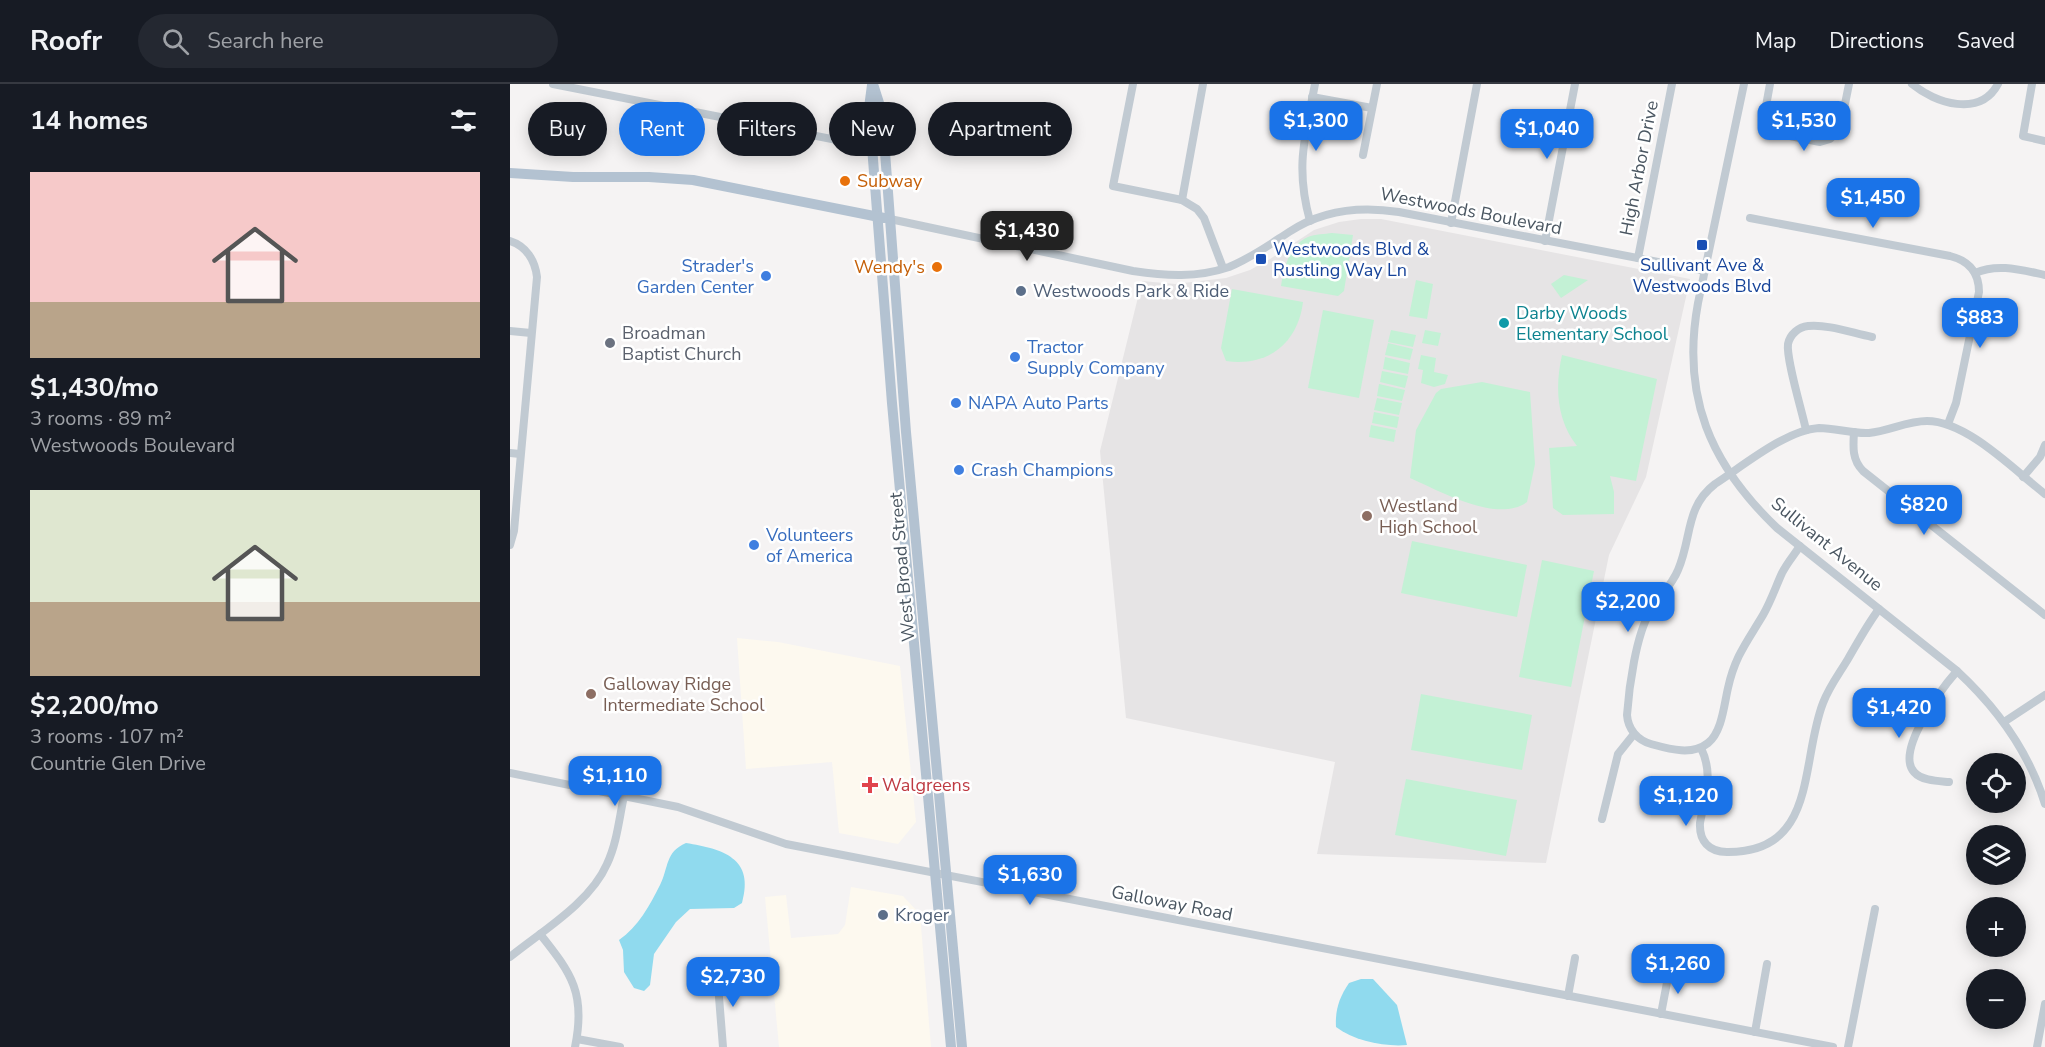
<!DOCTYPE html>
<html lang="en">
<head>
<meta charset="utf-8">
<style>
  body { margin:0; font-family:"Nunito Sans",sans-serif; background:#242831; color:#f1f3f6; height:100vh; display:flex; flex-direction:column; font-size:22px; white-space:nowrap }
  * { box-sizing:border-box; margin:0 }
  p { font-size:20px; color:#9ea1a6 }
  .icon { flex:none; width:33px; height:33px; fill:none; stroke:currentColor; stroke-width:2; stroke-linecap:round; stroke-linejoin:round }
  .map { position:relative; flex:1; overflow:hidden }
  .side { display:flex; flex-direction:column; background:#171b24; width:510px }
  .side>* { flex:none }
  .hud { position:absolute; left:18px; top:18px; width:570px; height:54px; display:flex; gap:12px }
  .controls { position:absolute; left:1456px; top:669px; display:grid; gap:12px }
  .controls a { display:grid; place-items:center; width:60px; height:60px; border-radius:50%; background:#171b24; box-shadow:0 3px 15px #0003; font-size:30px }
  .price { position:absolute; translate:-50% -51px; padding:0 14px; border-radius:12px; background:#1a73e8; color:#fff; font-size:20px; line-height:39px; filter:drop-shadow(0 2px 3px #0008) }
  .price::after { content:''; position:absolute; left:50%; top:36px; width:18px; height:14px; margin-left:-9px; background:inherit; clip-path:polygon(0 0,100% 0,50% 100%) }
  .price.active { background:#222; color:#fff }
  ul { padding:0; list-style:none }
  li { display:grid; align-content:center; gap:12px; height:318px; padding:0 30px }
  li span { display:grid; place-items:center; height:186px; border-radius:0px; color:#555 }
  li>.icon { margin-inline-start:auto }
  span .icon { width:108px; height:108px; fill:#fffc; stroke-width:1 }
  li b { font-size:26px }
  h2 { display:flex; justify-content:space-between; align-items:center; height:72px; padding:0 30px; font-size:26px }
  .chip { padding:0 21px; border-radius:27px; background:#171b24; box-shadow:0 3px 15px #0003; font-size:21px; line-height:54px }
  .chip.active { background:#1a73e8; color:#fff }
  header { display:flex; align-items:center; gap:36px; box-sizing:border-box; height:84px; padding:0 30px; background:#171b24; border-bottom:2px solid #363941 }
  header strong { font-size:28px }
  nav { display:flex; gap:33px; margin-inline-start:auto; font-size:21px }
  .search { width:420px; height:54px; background:#242831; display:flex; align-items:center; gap:15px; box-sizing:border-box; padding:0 21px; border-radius:33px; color:#9ea1a6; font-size:22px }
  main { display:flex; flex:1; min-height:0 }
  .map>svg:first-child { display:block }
  .commercial { fill:#fdf9ef }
  .education { fill:#e6e4e5 }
  .green { fill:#c3f1d5 }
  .water { fill:#90daee }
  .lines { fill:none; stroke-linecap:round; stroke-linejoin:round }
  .minor { stroke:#c1cad2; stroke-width:8 }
  .major { stroke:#b3c2d1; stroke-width:10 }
  .food-dot { fill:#e8710a; stroke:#fff; stroke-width:2 }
  .transit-dot { fill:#1a4fb4; stroke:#fff; stroke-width:2 }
  .shop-dot { fill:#3f7fe0; stroke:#fff; stroke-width:2 }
  .service-dot { fill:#5c6f8a; stroke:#fff; stroke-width:2 }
  .culture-dot { fill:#0f9aa8; stroke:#fff; stroke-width:2 }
  .worship-dot { fill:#6b7280; stroke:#fff; stroke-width:2 }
  .education-dot { fill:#8d6e63; stroke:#fff; stroke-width:2 }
  .health-dot { fill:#e0444e; stroke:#fff; stroke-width:2 }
  .labels { text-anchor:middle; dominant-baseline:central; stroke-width:5; stroke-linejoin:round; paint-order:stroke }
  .street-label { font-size:18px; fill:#4a5661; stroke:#fff }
  .food-label { font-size:18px; fill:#c56008; stroke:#fff; text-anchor:start }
  .transit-label { font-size:18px; fill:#164399; stroke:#fff; text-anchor:start }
  .shop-label { font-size:18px; fill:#366cbe; stroke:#fff; text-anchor:start }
  .service-label { font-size:18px; fill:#4e5e75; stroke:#fff; text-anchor:start }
  .culture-label { font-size:18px; fill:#0d838f; stroke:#fff; text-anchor:start }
  .worship-label { font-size:18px; fill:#5b616d; stroke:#fff; text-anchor:start }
  .education-label { font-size:18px; fill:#785e54; stroke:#fff; text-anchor:start }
  .health-label { font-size:18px; fill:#be3a42; stroke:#fff; text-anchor:start }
</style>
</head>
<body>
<header>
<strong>Roofr</strong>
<div class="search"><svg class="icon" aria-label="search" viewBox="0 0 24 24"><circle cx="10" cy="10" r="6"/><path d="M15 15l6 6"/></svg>Search here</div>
<nav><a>Map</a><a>Directions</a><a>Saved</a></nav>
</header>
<main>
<section class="side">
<h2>14 homes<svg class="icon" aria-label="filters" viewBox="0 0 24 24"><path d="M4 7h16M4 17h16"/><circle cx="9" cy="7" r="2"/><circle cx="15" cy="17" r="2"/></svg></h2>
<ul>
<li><span style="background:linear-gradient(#f6c9c9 70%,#b9a48a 0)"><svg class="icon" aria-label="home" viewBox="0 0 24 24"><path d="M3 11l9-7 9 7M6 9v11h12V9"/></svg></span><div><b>$1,430/mo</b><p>3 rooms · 89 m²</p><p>Westwoods Boulevard</p></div></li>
<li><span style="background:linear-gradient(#dfe7d0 60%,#b9a48a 0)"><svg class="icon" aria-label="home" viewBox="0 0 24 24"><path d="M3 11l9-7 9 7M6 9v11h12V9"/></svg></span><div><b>$2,200/mo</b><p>3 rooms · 107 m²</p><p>Countrie Glen Drive</p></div></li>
</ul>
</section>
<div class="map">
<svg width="1535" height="963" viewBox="0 0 1535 963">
  <rect width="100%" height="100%" fill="#f5f3f3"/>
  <g class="commercial">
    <path d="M 227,554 L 268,558 L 390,582 L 406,738 L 388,760 L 329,749 L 322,678 L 236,685 Z"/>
    <path d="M 341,803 L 393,812 L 410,830 L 421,963 L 269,963 L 255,813 L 276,811 L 281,854 L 328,850 L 335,841 Z"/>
  </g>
  <path class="education" d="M 851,135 L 871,135 L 1180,195 L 1136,393 L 1099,471 L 1036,779 L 807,770 L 825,678 L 616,634 L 590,367 L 632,197 L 665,200 L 716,194 L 740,186 L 760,175 L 804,146 L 829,138 Z"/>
  <g class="green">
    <path d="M 822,149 L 843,151 L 834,207 L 828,212 L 771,202 C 774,184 779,161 798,153 C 805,150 815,150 822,149 Z"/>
    <path d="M 1054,191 L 1078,196 L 1051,214 L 1041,200 Z"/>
    <path d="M 906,196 L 923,200 L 917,235 L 899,232 Z"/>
    <path d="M 722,205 L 793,218 C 788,259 758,283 716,277 L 711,264 Z"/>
    <path d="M 813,226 L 864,236 L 849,314 L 798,304 Z"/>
    <path d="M 881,246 L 906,251 L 903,263 L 878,258 Z"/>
    <path d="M 915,246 L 931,249 L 928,262 L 912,259 Z"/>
    <path d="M 878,259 L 903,265 L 900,276 L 875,271 Z"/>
    <path d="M 911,271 L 926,274 L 924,288 L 938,291 L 935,300 L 924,303 L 911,299 L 913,286 L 908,285 Z"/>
    <path d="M 1052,271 L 1147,295 L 1126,397 L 1100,392 L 1104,408 L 1104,430 L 1053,431 L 1043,424 L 1039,364 L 1067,362 C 1046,335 1045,302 1052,271 Z"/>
    <path d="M 875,273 L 900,279 L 898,290 L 873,285 Z"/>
    <path d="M 872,287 L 898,292 L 895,304 L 870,298 Z"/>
    <path d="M 972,298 L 1020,308 L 1025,380 L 1017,418 C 987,440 930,407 900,394 L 906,346 L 926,309 L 931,305 Z"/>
    <path d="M 869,300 L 895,306 L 892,317 L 867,312 Z"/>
    <path d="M 867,314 L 892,319 L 889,331 L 864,326 Z"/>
    <path d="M 864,328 L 889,333 L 887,344 L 862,339 Z"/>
    <path d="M 861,341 L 886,346 L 884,358 L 859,353 Z"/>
    <path d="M 902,457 L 1017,481 L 1007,533 L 891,509 Z"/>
    <path d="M 1032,476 L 1084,487 L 1061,603 L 1009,593 Z"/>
    <path d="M 911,610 L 1022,631 L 1012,686 L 901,666 Z"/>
    <path d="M 896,695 L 1007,716 L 996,772 L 885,751 Z"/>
  </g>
  <g class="water">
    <path d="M 176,759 C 213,765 245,774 232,819 L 224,824 L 180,825 L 166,838 L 144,870 L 140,901 L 134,907 L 124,904 L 114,888 L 113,866 L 109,856 C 128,843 140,821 150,801 C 159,783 155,768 176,759 Z"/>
    <path d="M 851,895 L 863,895 L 887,921 L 897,961 C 875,963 844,957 826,943 C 825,926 829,914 839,899 Z"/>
  </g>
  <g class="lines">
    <g class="minor">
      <path d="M 43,0 L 362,63"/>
      <path d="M 623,0 L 603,102 L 672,116 L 687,125 L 694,134 L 713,184"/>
      <path d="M 1234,0 L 1188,219 C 1171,312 1200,380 1267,444 L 1447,587 C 1487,624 1519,668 1535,720"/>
      <path d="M 1260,0 L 1254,33 L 1259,43 L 1265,48 L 1275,51 L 1310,58 L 1320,55 L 1330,45 L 1339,0"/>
      <path d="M 1402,0 C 1425,19 1470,34 1488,0"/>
      <path d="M 1522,0 L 1513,52 L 1535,57"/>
      <path d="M 802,13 L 862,24"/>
      <path d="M 853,71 L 867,0"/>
      <path d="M 672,116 L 693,0"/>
      <path d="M 1240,134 L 1440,172 C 1459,177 1469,188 1469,208 L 1446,319 L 1438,340"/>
      <path d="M 380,135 L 623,187 C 656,192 687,194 719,183 C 741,174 759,161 779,148 C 812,126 851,122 889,128 L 1195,187"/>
      <path d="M 800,137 C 785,83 795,53 805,0"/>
      <path d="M 941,139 L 967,0"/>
      <path d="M 0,157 C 16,162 25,176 27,193 L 4,447 L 0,461"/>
      <path d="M 1035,157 L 1065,0"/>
      <path d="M 1128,174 L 1162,0"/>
      <path d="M 1465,189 C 1488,179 1511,186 1535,191"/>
      <path d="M 0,247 L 21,249"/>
      <path d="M 1296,346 C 1292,327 1276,275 1278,260 C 1280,250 1289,243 1298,242 C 1318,240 1342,249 1362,253"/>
      <path d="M 1344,348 C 1343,363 1342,376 1353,387 L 1535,531"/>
      <path d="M 0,369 L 10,370"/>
      <path d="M 1513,393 L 1530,373 L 1535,361"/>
      <path d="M 1290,462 C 1284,471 1277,479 1272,489 C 1266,502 1261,517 1253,531 C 1237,558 1225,572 1218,604 C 1214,621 1212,648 1198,659 C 1182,672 1159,665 1141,660 C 1127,656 1118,645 1117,631 C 1119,603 1126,551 1140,528 C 1149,513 1162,501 1168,486 C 1182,454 1175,423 1205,400 C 1233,382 1276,346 1309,344 C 1326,344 1342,350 1359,349 C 1379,347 1397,337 1417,337 C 1457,337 1504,386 1535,410"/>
      <path d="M 1494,638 L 1535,611"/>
      <path d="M 1191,664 C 1204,691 1195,712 1190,739 C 1189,757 1199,768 1217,768 C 1308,769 1290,678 1313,619 C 1319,603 1329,590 1338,575 C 1348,558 1357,541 1369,525"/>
      <path d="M 0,689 L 168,723 L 276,760 L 1323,963"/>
      <path d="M 1439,698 C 1428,697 1412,697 1404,688 C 1385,667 1432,604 1447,587"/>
      <path d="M 1092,735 L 1108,670 L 1124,650"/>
      <path d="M 30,850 C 62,890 76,910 65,963"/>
      <path d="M 0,873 C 32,847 80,819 97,780 C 107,759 109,735 114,712"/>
      <path d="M 207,888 L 213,963"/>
      <path d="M 1058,912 L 1065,874"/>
      <path d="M 1151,930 L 1159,888"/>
      <path d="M 1245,948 L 1257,880"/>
      <path d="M 67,955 L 110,963"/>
      <path d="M 1338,963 L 1365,825"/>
      <path d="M 1527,963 L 1535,920"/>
    </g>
    <g class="major">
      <path d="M 363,0 L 370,22 L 375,68 L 396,348 L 452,963"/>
      <path d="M 362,1 L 359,24 L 382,319 L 441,963"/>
      <path d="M 0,89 L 63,93 L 139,93 L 183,96 L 374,134"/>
    </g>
  </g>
  <g class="food-dot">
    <circle cx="335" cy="97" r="6"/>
    <circle cx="427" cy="183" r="6"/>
  </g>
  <g class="transit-dot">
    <rect x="1186" y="155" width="12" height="12" rx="3"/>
    <rect x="745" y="169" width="12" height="12" rx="3"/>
  </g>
  <g class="shop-dot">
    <circle cx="256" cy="192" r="6"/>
    <circle cx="505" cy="273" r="6"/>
    <circle cx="446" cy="319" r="6"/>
    <circle cx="449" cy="386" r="6"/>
    <circle cx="244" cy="461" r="6"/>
  </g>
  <g class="service-dot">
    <circle cx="511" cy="207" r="6"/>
    <circle cx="373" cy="831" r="6"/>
  </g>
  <circle class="culture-dot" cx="994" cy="239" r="6"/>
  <circle class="worship-dot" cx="100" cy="259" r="6"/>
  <g class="education-dot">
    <circle cx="857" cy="432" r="6"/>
    <circle cx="81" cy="610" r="6"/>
  </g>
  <path class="health-dot" d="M357 692h6v6h6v6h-6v6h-6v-6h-6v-6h6z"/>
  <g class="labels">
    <g class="street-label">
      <text transform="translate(1129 84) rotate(-79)">High Arbor Drive</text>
      <text transform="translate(961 127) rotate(11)">Westwoods Boulevard</text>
      <text transform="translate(1317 460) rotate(39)">Sullivant Avenue</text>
      <text transform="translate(392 483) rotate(-95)">West Broad Street</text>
      <text transform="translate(662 819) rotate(11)">Galloway Road</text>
    </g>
    <g class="food-label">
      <text x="347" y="97">Subway</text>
      <text x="415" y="183" text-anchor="end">Wendy's</text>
    </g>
    <g class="transit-label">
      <text x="763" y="165">Westwoods Blvd &amp;<tspan x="763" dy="21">Rustling Way Ln</tspan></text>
      <text x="1192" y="181" text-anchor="middle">Sullivant Ave &amp;<tspan x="1192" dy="21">Westwoods Blvd</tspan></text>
    </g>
    <g class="shop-label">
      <text x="244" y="182" text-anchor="end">Strader's<tspan x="244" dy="21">Garden Center</tspan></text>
      <text x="517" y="263">Tractor<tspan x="517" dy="21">Supply Company</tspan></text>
      <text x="458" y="319">NAPA Auto Parts</text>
      <text x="461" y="386">Crash Champions</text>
      <text x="256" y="451">Volunteers<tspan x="256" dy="21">of America</tspan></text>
    </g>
    <g class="service-label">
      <text x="523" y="207">Westwoods Park &amp; Ride</text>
      <text x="385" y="831">Kroger</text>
    </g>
    <g class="culture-label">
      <text x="1006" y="229">Darby Woods<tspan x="1006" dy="21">Elementary School</tspan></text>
    </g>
    <g class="worship-label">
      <text x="112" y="249">Broadman<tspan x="112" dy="21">Baptist Church</tspan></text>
    </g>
    <g class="education-label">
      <text x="869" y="422">Westland<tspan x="869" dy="21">High School</tspan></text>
      <text x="93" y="600">Galloway Ridge<tspan x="93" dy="21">Intermediate School</tspan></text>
    </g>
    <g class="health-label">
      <text x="372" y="701">Walgreens</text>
    </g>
  </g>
</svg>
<div class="controls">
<a><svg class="icon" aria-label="locate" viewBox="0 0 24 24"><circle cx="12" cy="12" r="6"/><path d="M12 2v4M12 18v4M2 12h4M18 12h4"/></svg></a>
<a><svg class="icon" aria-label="layers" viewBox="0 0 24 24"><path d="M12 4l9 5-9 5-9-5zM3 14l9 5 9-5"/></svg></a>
<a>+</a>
<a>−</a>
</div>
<b class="price" style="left:806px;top:68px">$1,300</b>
<b class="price" style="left:1294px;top:68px">$1,530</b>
<b class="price" style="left:1037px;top:76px">$1,040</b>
<b class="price" style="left:1363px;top:145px">$1,450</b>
<b class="price active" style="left:517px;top:178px">$1,430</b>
<b class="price" style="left:1470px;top:265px">$883</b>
<b class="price" style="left:1414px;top:452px">$820</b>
<b class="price" style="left:1118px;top:549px">$2,200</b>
<b class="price" style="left:1389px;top:655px">$1,420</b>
<b class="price" style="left:105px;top:723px">$1,110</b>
<b class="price" style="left:1176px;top:743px">$1,120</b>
<b class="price" style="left:520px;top:822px">$1,630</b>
<b class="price" style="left:1168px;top:911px">$1,260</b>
<b class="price" style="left:223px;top:924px">$2,730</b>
<div class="hud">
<a class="chip">Buy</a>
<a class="chip active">Rent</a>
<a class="chip">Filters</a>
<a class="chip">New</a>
<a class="chip">Apartment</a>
</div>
</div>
</main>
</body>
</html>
